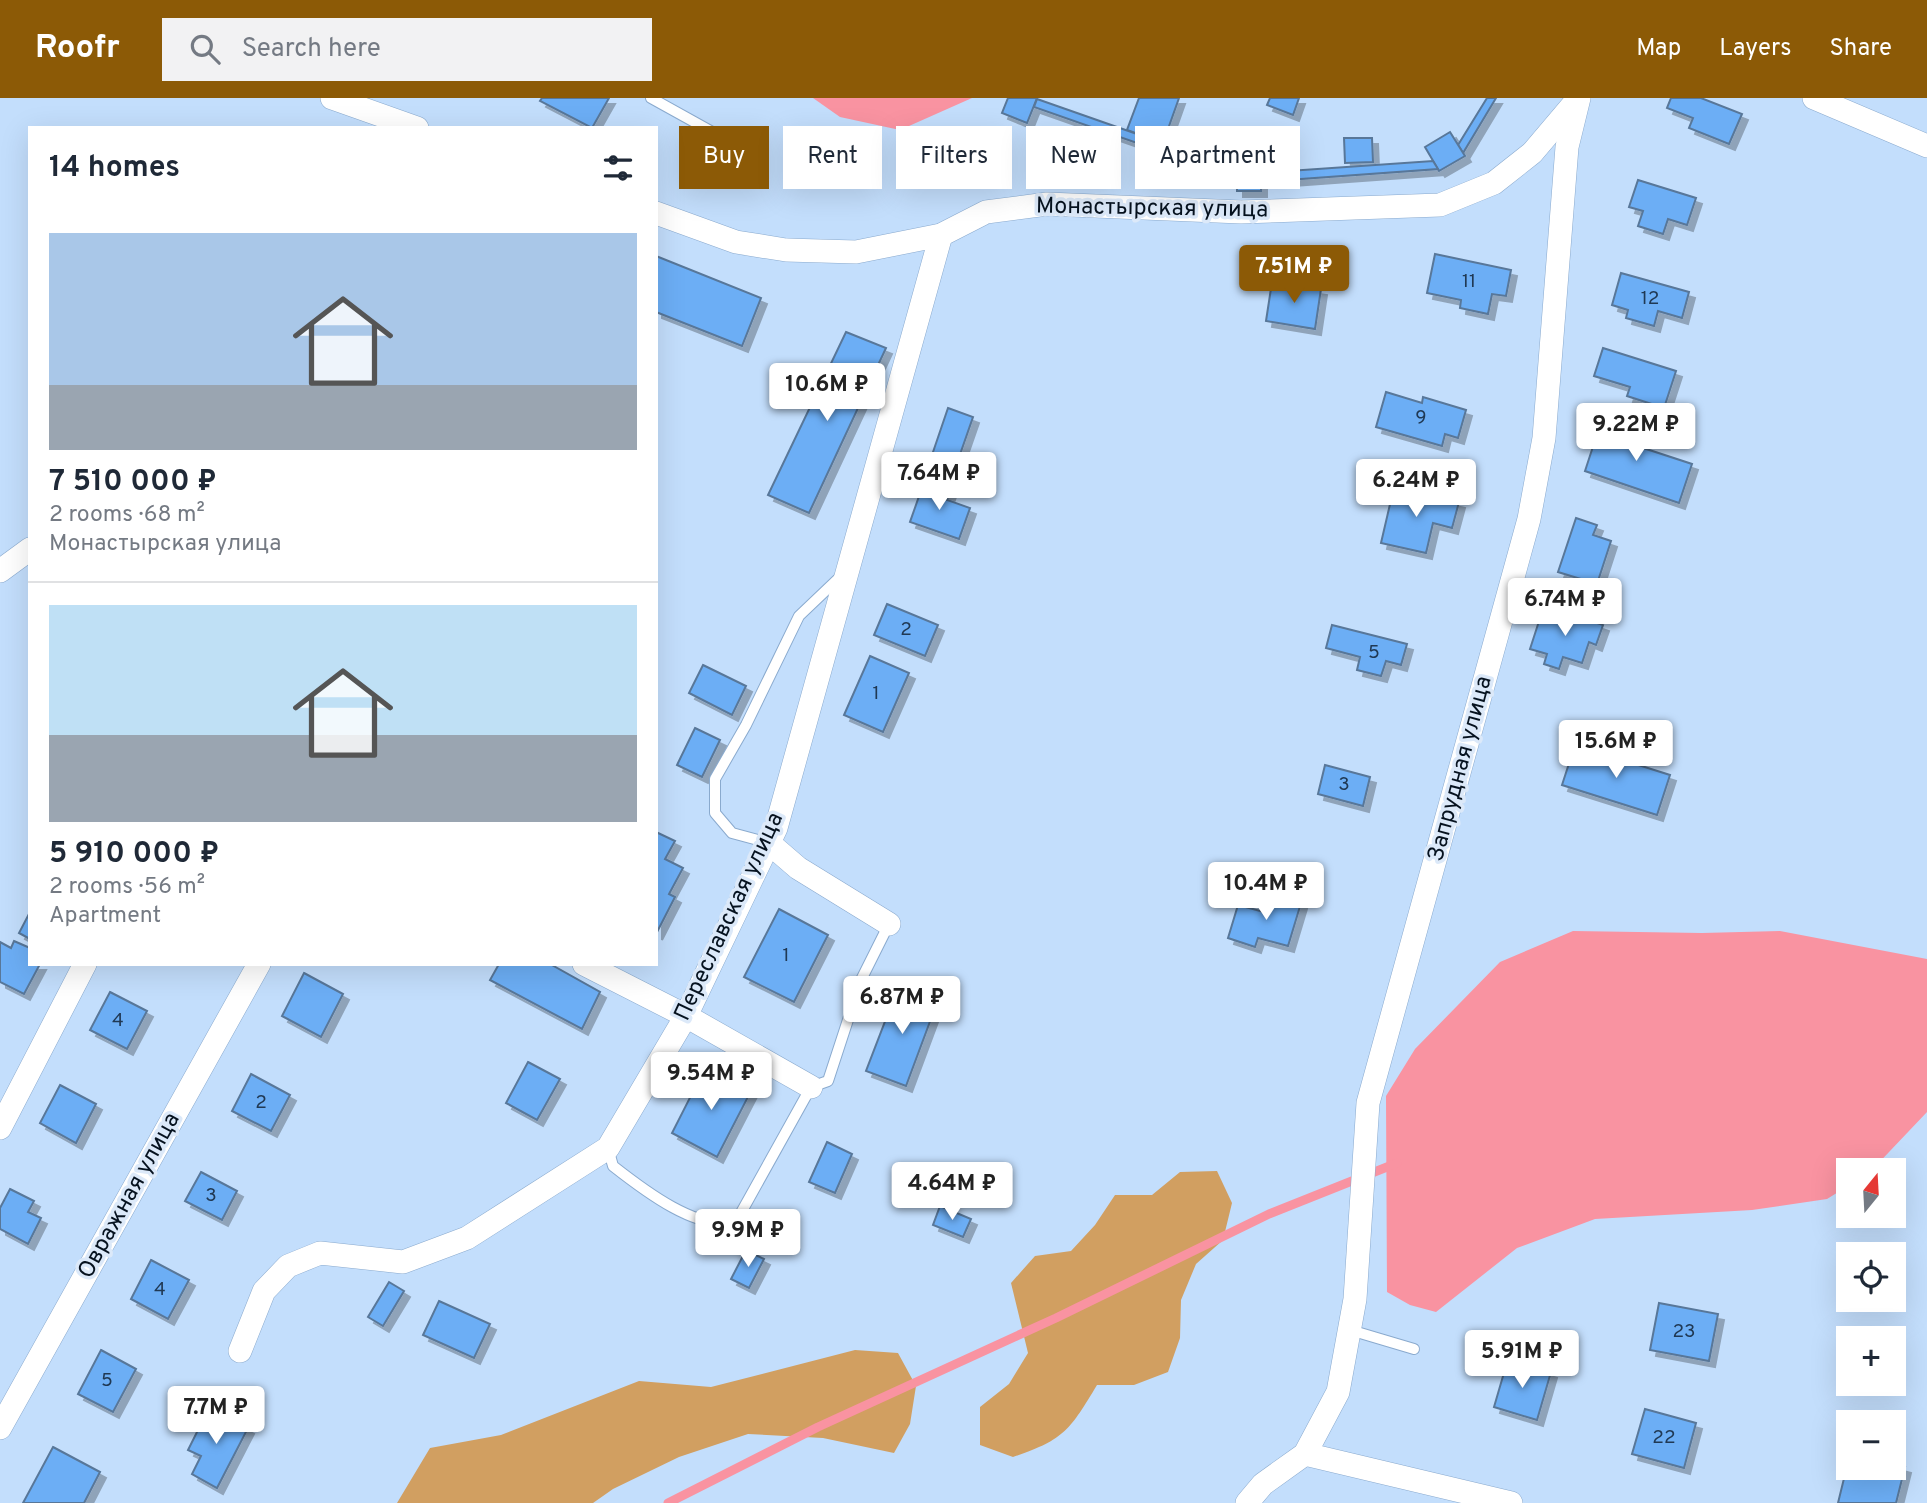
<!DOCTYPE html>
<html lang="en">
<head>
<meta charset="utf-8">
<style>
  body { margin:0; font-family:Overpass,sans-serif; background:#f2f2f3; color:#1f2937; height:100vh; display:flex; flex-direction:column; font-size:26px; white-space:nowrap }
  * { box-sizing:border-box; margin:0 }
  p { font-size:23px; color:#747a83 }
  .icon { flex:none; width:38px; height:38px; fill:none; stroke:currentColor; stroke-width:2; stroke-linecap:round; stroke-linejoin:round }
  .map { position:relative; flex:1; overflow:hidden }
  .drawer { position:absolute; left:28px; top:28px; width:630px; height:840px; display:flex; flex-direction:column; background:#fff; border-radius:0px; box-shadow:0 7px 28px #0002 }
  .drawer>* { flex:none }
  .top-card { position:absolute; left:679px; top:28px; width:665px; height:63px; display:flex; gap:14px }
  .needle { width:46px; rotate:18deg }
  .controls { position:absolute; left:1836px; top:1060px; display:grid; gap:14px }
  .controls a { display:grid; place-items:center; width:70px; height:70px; border-radius:0px; background:#fff; box-shadow:0 7px 28px #0002; font-size:35px }
  .price { position:absolute; translate:-50% -60px; padding:0 16px; border-radius:7px; background:#fff; color:#222; font-size:23px; line-height:46px; filter:drop-shadow(0 2px 4px #0008) }
  .price::after { content:''; position:absolute; left:50%; top:42px; width:21px; height:16px; margin-left:-10px; background:inherit; clip-path:polygon(0 0,100% 0,50% 100%) }
  .price.current { background:#8c5a06; color:#fff }
  ul { padding:0; list-style:none }
  li { display:grid; align-content:center; gap:14px; height:371px; padding:0 21px }
  li+li { border-top:2px solid #e0e1e3 }
  li span { display:grid; place-items:center; height:217px; border-radius:0px; color:#555 }
  li>.icon { margin-inline-start:auto }
  span .icon { width:126px; height:126px; fill:#fffc; stroke-width:1 }
  li b { font-size:30px }
  h2 { display:flex; justify-content:space-between; align-items:center; height:84px; padding:0 21px; font-size:30px }
  .tag { padding:0 24px; border-radius:0px; background:#fff; box-shadow:0 7px 28px #0002; font-size:24px; line-height:63px }
  .tag.current { background:#8c5a06; color:#fff }
  header { display:flex; align-items:center; gap:42px; box-sizing:border-box; height:98px; padding:0 35px; background:#8c5a06; color:#fff }
  header strong { font-size:33px }
  nav { display:flex; gap:38px; margin-inline-start:auto; font-size:24px }
  .search { width:490px; height:63px; background:#f2f2f3; display:flex; align-items:center; gap:18px; box-sizing:border-box; padding:0 24px; border-radius:0px; color:#747a83; font-size:26px }
  .map>svg:first-child { display:block }
  .green { fill:#d19f61 }
  .water { fill:#f993a1 }
  .lines { fill:none; stroke-linecap:round; stroke-linejoin:round }
  .stream { stroke:#f993a1; stroke-width:9 }
  .building { fill:#6caef5; stroke:#587799; stroke-width:2; filter:url(#shadow) }
  .service-casing { stroke:#8aaace; stroke-width:12 }
  .minor-casing { stroke:#8aaace; stroke-width:24 }
  .service { stroke:#fff; stroke-width:10 }
  .minor { stroke:#fff; stroke-width:23 }
  .labels { text-anchor:middle; dominant-baseline:central; stroke-width:7; stroke-linejoin:round; paint-order:stroke }
  .number-label { font-size:19px; fill:#203954 }
  .street-label { font-size:23px; fill:#06121f; stroke:#dce9f9 }
</style>
</head>
<body>
<header>
<strong>Roofr</strong>
<div class="search"><svg class="icon" aria-label="search" viewBox="0 0 24 24"><circle cx="10" cy="10" r="6"/><path d="M15 15l6 6"/></svg>Search here</div>
<nav><a>Map</a><a>Layers</a><a>Share</a></nav>
</header>
<div class="map">
<svg width="1927" height="1405" viewBox="0 0 1927 1405">
  <defs>
    <filter id="shadow"><feDropShadow dx="6" dy="6" stdDeviation="0" flood-color="#0004"/></filter>
  </defs>
  <rect width="100%" height="100%" fill="#c3defc"/>
  <g class="green">
    <path d="M 1217,1073 L 1232,1105 L 1223,1142 L 1196,1166 L 1181,1202 L 1180,1240 L 1168,1274 L 1134,1287 L 1097,1287 C 1070,1332 1064,1342 1013,1359 L 980,1347 L 980,1309 L 1009,1286 L 1028,1255 L 1011,1185 L 1035,1158 L 1071,1153 L 1095,1127 L 1115,1097 L 1152,1097 L 1180,1074 Z"/>
    <path d="M 855,1252 L 898,1255 L 916,1288 L 910,1326 L 894,1355 L 823,1340 L 748,1336 L 679,1359 L 613,1391 L 593,1405 L 397,1405 L 430,1350 L 501,1337 L 639,1283 L 711,1289 Z"/>
  </g>
  <g class="water">
    <path d="M 813,0 L 972,0 L 900,32 L 840,19 Z"/>
    <path d="M 1573,833 L 1702,835 L 1780,833 L 1927,861 L 1927,1014 L 1871,1073 L 1848,1073 L 1848,1088 L 1827,1101 L 1752,1112 L 1595,1121 L 1517,1150 L 1436,1214 L 1410,1207 L 1387,1194 L 1386,998 L 1415,951 L 1500,864 Z"/>
  </g>
  <g class="lines">
    <path class="stream" d="M 668,1405 L 818,1329 L 1056,1220 L 1269,1116 L 1397,1065"/>
  </g>
  <g class="building">
    <path d="M 542,0 L 609,0 L 592,30 L 540,3 Z"/>
    <path d="M 1008,0 L 1037,0 L 1027,25 L 1002,15 Z"/>
    <path d="M 1139,0 L 1179,0 L 1163,45 L 1127,32 Z"/>
    <path d="M 1270,0 L 1299,0 L 1293,17 L 1267,7 Z"/>
    <path d="M 1487,0 L 1496,0 L 1463,55 L 1458,47 Z"/>
    <path d="M 1671,0 L 1701,0 L 1742,16 L 1729,46 L 1689,30 L 1693,20 L 1667,10 Z"/>
    <path d="M 1037,1 L 1237,71 L 1237,80 L 1034,9 Z"/>
    <path d="M 1450,34 L 1465,58 L 1439,73 L 1425,49 Z"/>
    <path d="M 1344,40 L 1372,40 L 1373,64 L 1345,65 Z"/>
    <path d="M 1433,63 L 1438,71 L 1261,84 L 1261,75 Z"/>
    <rect x="1237" y="65" width="24" height="28"/>
    <path d="M 1638,82 L 1696,100 L 1687,127 L 1668,121 L 1663,136 L 1638,128 L 1643,113 L 1629,109 Z"/>
    <path d="M 1435,156 L 1511,172 L 1506,198 L 1492,196 L 1488,216 L 1460,210 L 1461,202 L 1427,195 Z"/>
    <path d="M 656,158 L 761,200 L 742,248 L 656,214 Z"/>
    <path d="M 1621,175 L 1689,194 L 1682,220 L 1658,213 L 1654,228 L 1626,220 L 1628,212 L 1612,207 Z"/>
    <path d="M 1272,184 L 1321,191 L 1315,231 L 1266,223 Z"/>
    <path d="M 846,234 L 886,250 L 809,415 L 768,397 Z"/>
    <path d="M 1603,250 L 1676,273 L 1664,310 L 1627,298 L 1630,289 L 1594,278 Z"/>
    <path d="M 1386,294 L 1422,305 L 1423,299 L 1466,312 L 1458,340 L 1445,336 L 1442,348 L 1376,329 Z"/>
    <path d="M 948,310 L 973,319 L 957,365 L 932,357 Z"/>
    <path d="M 1603,318 L 1630,327 L 1625,344 L 1692,366 L 1679,405 L 1585,373 Z"/>
    <path d="M 924,384 L 950,393 L 947,402 L 970,410 L 959,441 L 910,424 Z"/>
    <path d="M 1394,389 L 1459,404 L 1452,430 L 1433,425 L 1426,455 L 1381,445 Z"/>
    <path d="M 1576,420 L 1597,427 L 1593,437 L 1611,443 L 1597,486 L 1558,474 Z"/>
    <path d="M 887,506 L 938,527 L 925,558 L 874,537 Z"/>
    <path d="M 1562,513 L 1603,527 L 1596,547 L 1589,544 L 1582,565 L 1563,559 L 1559,571 L 1544,566 L 1547,556 L 1530,551 L 1541,517 L 1558,523 Z"/>
    <path d="M 1332,527 L 1407,546 L 1401,567 L 1386,563 L 1381,578 L 1357,572 L 1360,559 L 1326,550 Z"/>
    <path d="M 870,558 L 909,575 L 883,634 L 844,617 Z"/>
    <path d="M 703,567 L 746,588 L 732,617 L 689,595 Z"/>
    <path d="M 695,630 L 720,642 L 702,679 L 677,667 Z"/>
    <path d="M 1575,647 L 1670,677 L 1657,717 L 1562,687 Z"/>
    <path d="M 1325,667 L 1370,679 L 1363,708 L 1318,696 Z"/>
    <path d="M 656,734 L 675,743 L 665,761 L 683,770 L 669,796 L 675,799 L 656,836 Z"/>
    <path d="M 1270,795 L 1301,805 L 1288,848 L 1258,840 L 1255,849 L 1228,840 L 1238,807 L 1264,814 Z"/>
    <path d="M 779,811 L 828,837 L 794,904 L 744,879 Z"/>
    <path d="M 30,814 L 30,841 L 19,835 Z"/>
    <path d="M 14,843 L 30,850 L 30,866 L 40,866 L 24,896 L 0,884 L 0,844 L 11,850 Z"/>
    <path d="M 499,866 L 550,866 L 600,894 L 582,931 L 490,882 Z"/>
    <path d="M 304,875 L 343,896 L 321,939 L 282,918 Z"/>
    <path d="M 899,887 L 938,902 L 906,988 L 866,973 Z"/>
    <path d="M 110,894 L 147,913 L 127,951 L 90,932 Z"/>
    <path d="M 528,964 L 560,981 L 537,1022 L 506,1005 Z"/>
    <path d="M 705,970 L 751,993 L 717,1059 L 672,1035 Z"/>
    <path d="M 251,976 L 290,997 L 271,1033 L 232,1013 Z"/>
    <path d="M 60,987 L 96,1006 L 76,1045 L 40,1025 Z"/>
    <path d="M 827,1044 L 852,1056 L 835,1095 L 809,1084 Z"/>
    <path d="M 201,1074 L 237,1093 L 222,1122 L 185,1103 Z"/>
    <path d="M 10,1091 L 34,1103 L 28,1114 L 41,1120 L 28,1146 L 0,1131 L 0,1110 Z"/>
    <path d="M 940,1108 L 971,1121 L 963,1139 L 933,1127 Z"/>
    <path d="M 746,1152 L 764,1161 L 749,1190 L 731,1181 Z"/>
    <path d="M 151,1162 L 189,1182 L 168,1221 L 131,1201 Z"/>
    <path d="M 389,1184 L 404,1193 L 383,1228 L 368,1219 Z"/>
    <path d="M 439,1203 L 490,1226 L 474,1260 L 423,1237 Z"/>
    <path d="M 1659,1205 L 1718,1216 L 1709,1263 L 1650,1252 Z"/>
    <path d="M 101,1252 L 136,1271 L 113,1314 L 78,1296 Z"/>
    <path d="M 1508,1261 L 1551,1274 L 1537,1322 L 1494,1309 Z"/>
    <path d="M 209,1310 L 248,1330 L 217,1390 L 192,1376 L 201,1358 L 188,1352 Z"/>
    <path d="M 1645,1311 L 1696,1325 L 1684,1370 L 1632,1356 Z"/>
    <path d="M 53,1349 L 100,1374 L 84,1405 L 23,1405 Z"/>
    <path d="M 1848,1364 L 1848,1370 L 1894,1370 L 1894,1366 L 1905,1369 L 1896,1405 L 1838,1405 Z"/>
  </g>
  <g class="lines">
    <defs>
      <g id="service">
        <path d="M 651,0 L 716,36"/>
        <path d="M 769,745 L 732,735 L 715,715 L 715,681 L 746,627 L 799,518 L 841,478"/>
        <path d="M 608,1050 L 613,1068 C 641,1090 701,1137 737,1122 L 811,989 L 828,983 L 861,882 L 889,826"/>
        <path d="M 1350,1232 L 1414,1251"/>
      </g>
      <g id="minor">
        <path d="M 332,0 L 417,30"/>
        <path d="M 1814,0 L 1927,48"/>
        <path d="M 656,115 L 736,144 L 786,152 L 856,154 L 941,137 L 986,114 L 1047,106 L 1241,114 L 1440,107 L 1494,85 L 1532,55 L 1577,2"/>
        <path d="M 0,473 L 30,451"/>
        <path d="M 769,745 L 798,770 L 889,826"/>
        <path d="M 584,866 L 686,918 L 811,989"/>
        <path d="M 0,1030 L 85,866"/>
        <path d="M 240,1253 L 264,1193 L 288,1168 L 320,1155 L 403,1164 L 467,1140 L 608,1050 L 686,918 L 776,730 L 941,137"/>
        <path d="M 0,1330 L 259,866"/>
        <path d="M 1305,1356 L 1511,1405"/>
        <path d="M 1247,1405 L 1263,1386 L 1305,1356 L 1338,1294 L 1355,1201 L 1368,1005 L 1529,421 L 1544,340 L 1567,49 L 1579,0"/>
      </g>
    </defs>
    <use href="#service" class="service-casing"/>
    <use href="#minor" class="minor-casing"/>
    <use href="#service" class="service"/>
    <use href="#minor" class="minor"/>
  </g>
  <g class="labels">
    <g class="number-label">
      <text x="1469" y="184">11</text>
      <text x="1650" y="201">12</text>
      <text x="1421" y="320">9</text>
      <text x="906" y="532">2</text>
      <text x="1374" y="555">5</text>
      <text x="876" y="596">1</text>
      <text x="1344" y="687">3</text>
      <text x="786" y="858">1</text>
      <text x="118" y="923">4</text>
      <text x="261" y="1005">2</text>
      <text x="211" y="1098">3</text>
      <text x="160" y="1192">4</text>
      <text x="1684" y="1234">23</text>
      <text x="107" y="1283">5</text>
      <text x="1664" y="1340">22</text>
    </g>
    <g class="street-label">
      <text transform="translate(1152 111) rotate(1)">Монастырская улица</text>
      <text transform="translate(1461 671) rotate(-75)">Запрудная улица</text>
      <text transform="translate(730 819) rotate(-65)">Переславская улица</text>
      <text transform="translate(130 1098) rotate(-61)">Овражная улица</text>
    </g>
  </g>
</svg>
<div class="controls">
<a><svg class="needle" viewBox="-14 -14 28 28"><path d="M0-13l5 13h-10z" fill="#e53935"/><path d="M0 13l5-13h-10z" fill="#747a83"/></svg></a>
<a><svg class="icon" aria-label="locate" viewBox="0 0 24 24"><circle cx="12" cy="12" r="6"/><path d="M12 2v4M12 18v4M2 12h4M18 12h4"/></svg></a>
<a>+</a>
<a>−</a>
</div>
<b class="price current" style="left:1294px;top:207px">7.51M ₽</b>
<b class="price" style="left:827px;top:325px">10.6M ₽</b>
<b class="price" style="left:1636px;top:365px">9.22M ₽</b>
<b class="price" style="left:939px;top:414px">7.64M ₽</b>
<b class="price" style="left:1416px;top:421px">6.24M ₽</b>
<b class="price" style="left:1565px;top:540px">6.74M ₽</b>
<b class="price" style="left:1616px;top:682px">15.6M ₽</b>
<b class="price" style="left:1266px;top:824px">10.4M ₽</b>
<b class="price" style="left:902px;top:938px">6.87M ₽</b>
<b class="price" style="left:711px;top:1014px">9.54M ₽</b>
<b class="price" style="left:952px;top:1124px">4.64M ₽</b>
<b class="price" style="left:748px;top:1171px">9.9M ₽</b>
<b class="price" style="left:1522px;top:1292px">5.91M ₽</b>
<b class="price" style="left:216px;top:1348px">7.7M ₽</b>
<div class="top-card">
<a class="tag current">Buy</a>
<a class="tag">Rent</a>
<a class="tag">Filters</a>
<a class="tag">New</a>
<a class="tag">Apartment</a>
</div>
<section class="drawer">
<h2>14 homes<svg class="icon" aria-label="filters" viewBox="0 0 24 24"><path d="M4 7h16M4 17h16"/><circle cx="9" cy="7" r="2"/><circle cx="15" cy="17" r="2"/></svg></h2>
<ul>
<li><span style="background:linear-gradient(#a9c7e8 70%,#9aa5b1 0)"><svg class="icon" aria-label="home" viewBox="0 0 24 24"><path d="M3 11l9-7 9 7M6 9v11h12V9"/></svg></span><div><b>7 510 000 ₽</b><p>2 rooms · 68 m²</p><p>Монастырская улица</p></div></li>
<li><span style="background:linear-gradient(#bfe0f5 60%,#9aa5b1 0)"><svg class="icon" aria-label="home" viewBox="0 0 24 24"><path d="M3 11l9-7 9 7M6 9v11h12V9"/></svg></span><div><b>5 910 000 ₽</b><p>2 rooms · 56 m²</p><p>Apartment</p></div></li>
</ul>
</section>
</div>
</body>
</html>
